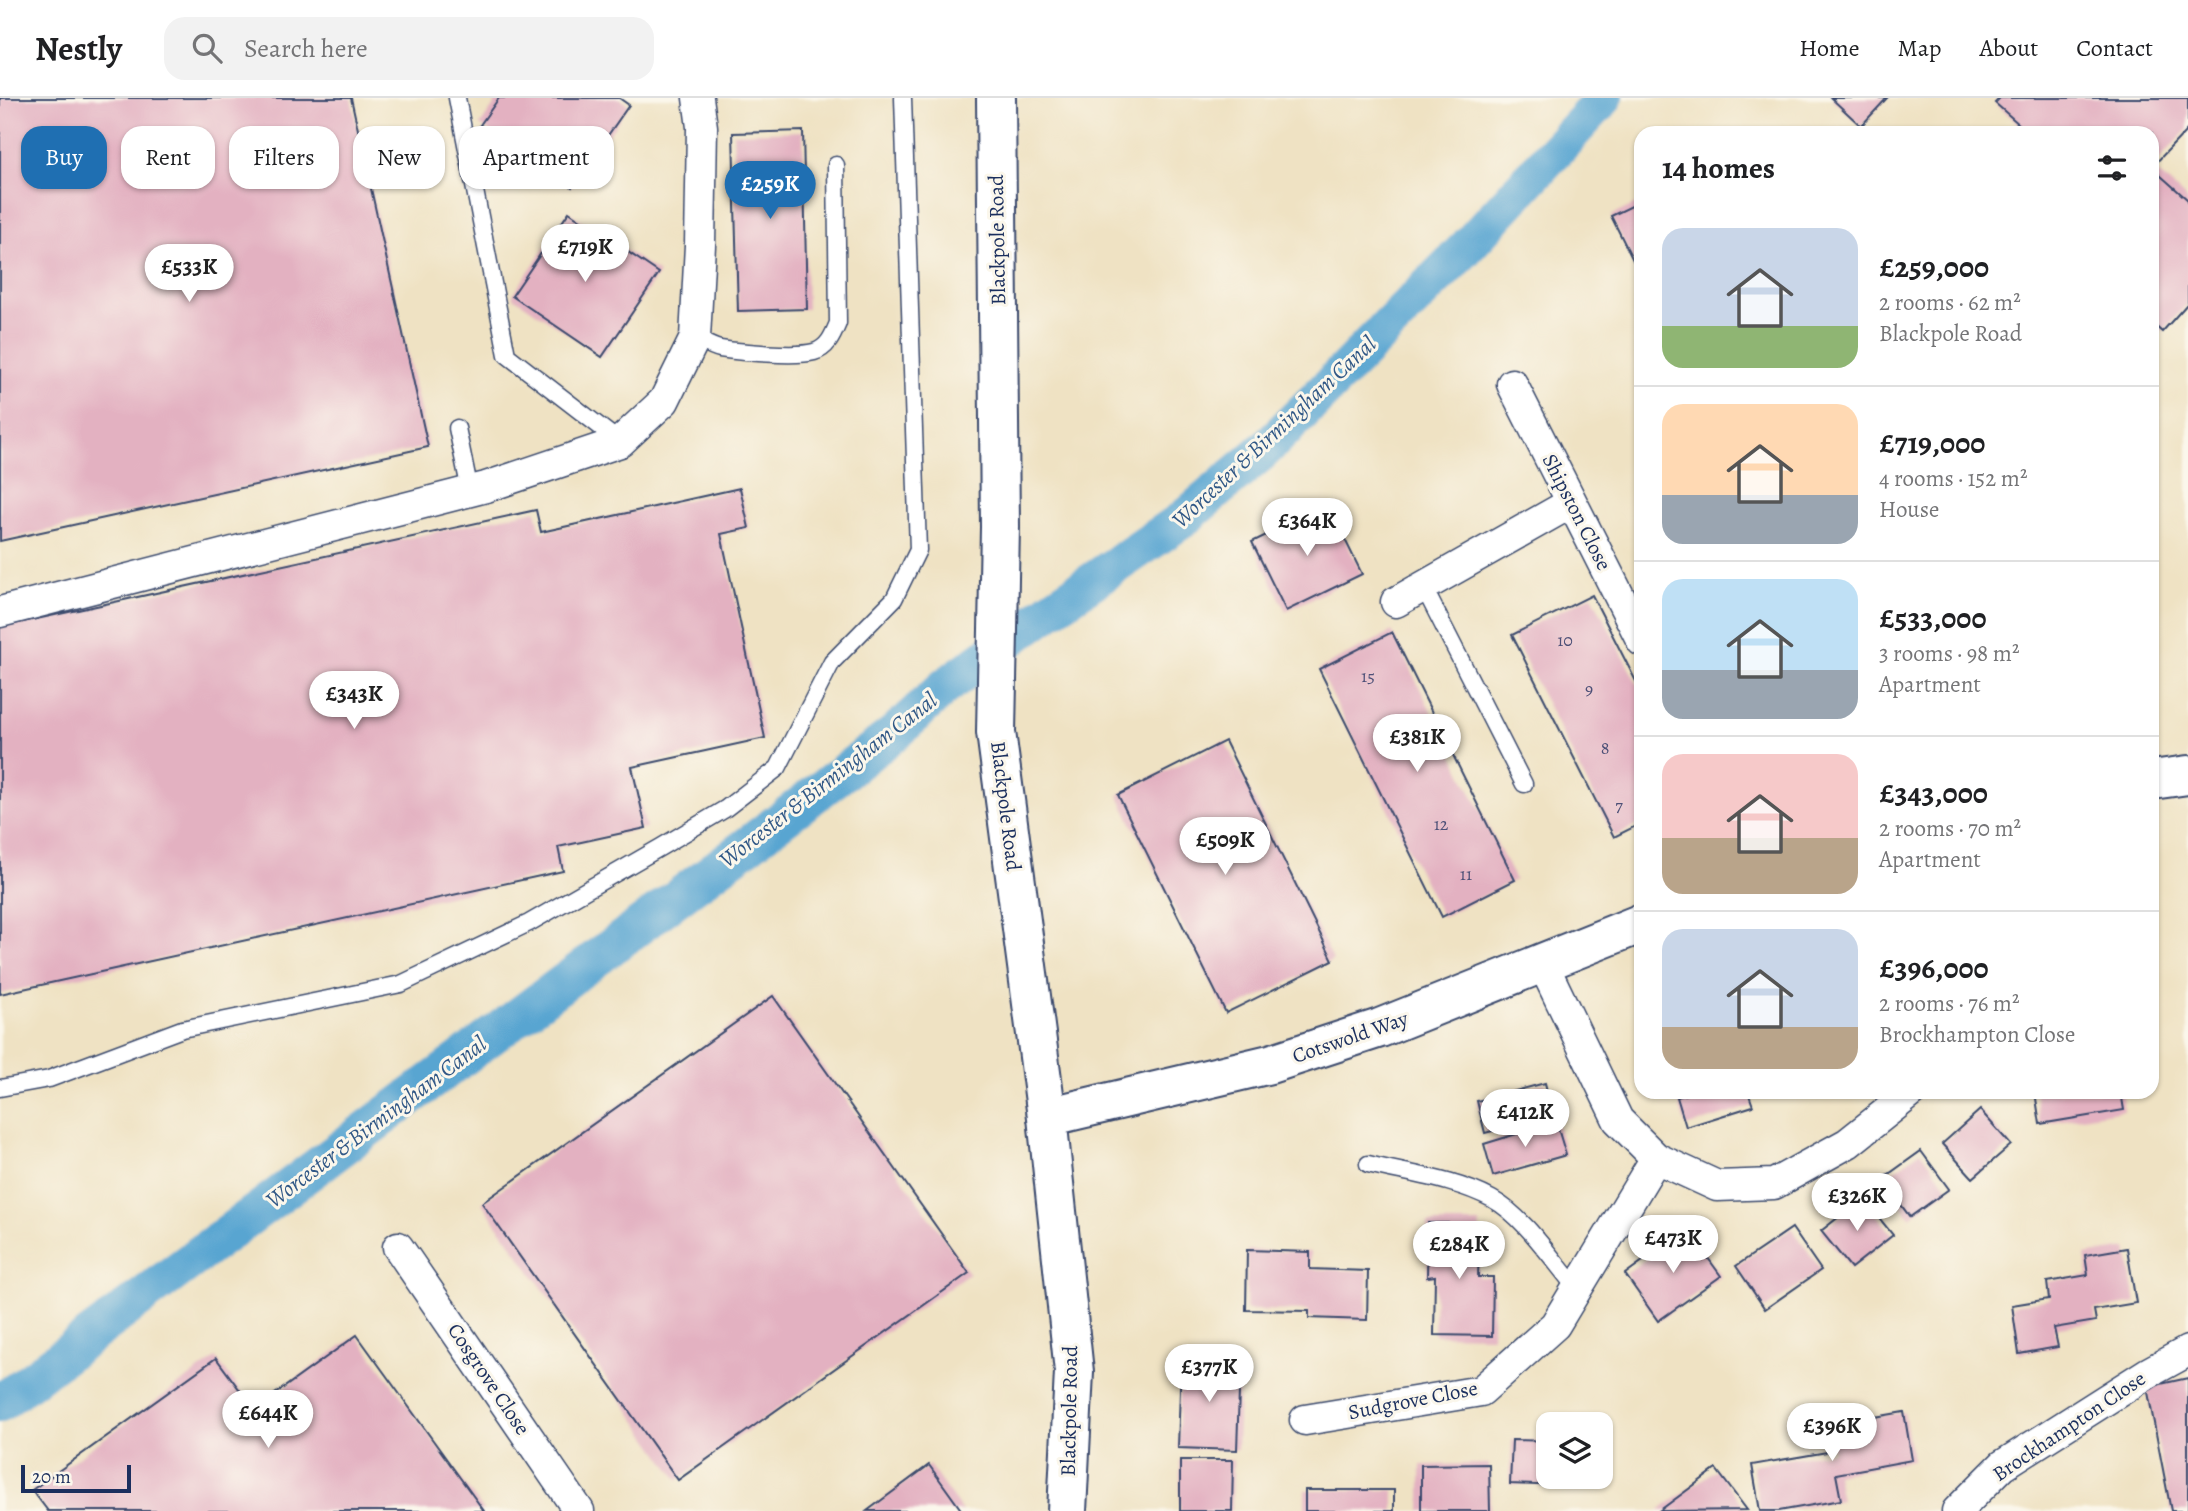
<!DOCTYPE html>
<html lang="en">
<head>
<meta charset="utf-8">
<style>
  body { margin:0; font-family:Alegreya,serif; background:#f2f2f2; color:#202124; height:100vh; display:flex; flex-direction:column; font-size:26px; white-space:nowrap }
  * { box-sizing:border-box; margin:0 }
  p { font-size:23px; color:#757577 }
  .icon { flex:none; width:38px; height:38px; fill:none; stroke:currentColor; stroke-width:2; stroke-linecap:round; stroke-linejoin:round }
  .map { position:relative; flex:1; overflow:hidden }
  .drawer { position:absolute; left:1634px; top:28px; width:525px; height:973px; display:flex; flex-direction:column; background:#fff; border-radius:21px; box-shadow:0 2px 5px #0004 }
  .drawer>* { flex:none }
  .banner { position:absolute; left:21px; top:28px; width:665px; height:63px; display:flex; gap:14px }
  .tools { position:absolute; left:1536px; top:1314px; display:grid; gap:14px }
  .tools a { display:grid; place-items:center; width:77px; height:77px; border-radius:14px; background:#fff; box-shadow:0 2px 5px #0004; font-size:35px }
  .scale { position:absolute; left:21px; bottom:18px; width:110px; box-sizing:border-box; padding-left:7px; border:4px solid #1b2f5e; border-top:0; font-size:19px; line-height:24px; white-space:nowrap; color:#1b2f5e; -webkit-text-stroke:5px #fbf7ec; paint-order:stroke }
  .price { position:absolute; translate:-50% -60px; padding:0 16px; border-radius:24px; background:#fff; color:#222; font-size:23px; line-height:46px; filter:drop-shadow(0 2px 4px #0008) }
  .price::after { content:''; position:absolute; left:50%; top:42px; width:21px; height:16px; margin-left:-10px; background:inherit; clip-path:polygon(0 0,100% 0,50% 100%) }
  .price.on { background:#1f6fb2; color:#fff }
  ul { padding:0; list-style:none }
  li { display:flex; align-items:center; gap:21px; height:175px; padding:0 28px }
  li+li { border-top:2px solid #e0e0e0 }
  li span { display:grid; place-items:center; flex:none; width:196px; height:140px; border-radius:21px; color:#555 }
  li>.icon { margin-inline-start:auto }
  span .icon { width:84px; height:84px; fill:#fffc; stroke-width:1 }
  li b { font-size:30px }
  h2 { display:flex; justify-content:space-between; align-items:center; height:84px; padding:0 28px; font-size:30px }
  .pill { padding:0 24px; border-radius:21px; background:#fff; box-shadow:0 2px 5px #0004; font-size:24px; line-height:63px }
  .pill.on { background:#1f6fb2; color:#fff }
  header { display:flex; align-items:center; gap:42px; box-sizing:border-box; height:98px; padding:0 35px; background:#fff; border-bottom:2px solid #e0e0e0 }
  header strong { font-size:33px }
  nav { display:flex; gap:38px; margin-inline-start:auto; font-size:24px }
  .search { width:490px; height:63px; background:#f2f2f2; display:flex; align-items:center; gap:18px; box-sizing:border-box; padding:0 24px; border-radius:21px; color:#757577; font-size:26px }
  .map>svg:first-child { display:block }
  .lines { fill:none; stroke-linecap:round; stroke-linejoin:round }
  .canal { stroke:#59a5d1; stroke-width:38 }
  .building { fill:#e3b1c1 }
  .lane-casing { stroke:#3b4a6d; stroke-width:19 }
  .street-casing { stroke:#3b4a6d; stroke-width:33 }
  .secondary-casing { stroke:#3b4a6d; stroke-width:42 }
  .lane { stroke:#fff; stroke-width:16 }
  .street { stroke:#fff; stroke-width:30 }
  .secondary { stroke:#fff; stroke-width:38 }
  .labels { text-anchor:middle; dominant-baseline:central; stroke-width:6; stroke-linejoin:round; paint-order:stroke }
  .number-label { font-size:18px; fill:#4d5077 }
  .street-label { font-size:21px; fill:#1b2f5e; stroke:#fbf7ec }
  .water-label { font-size:23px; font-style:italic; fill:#315886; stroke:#fbf7ec }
</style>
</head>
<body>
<header>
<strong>Nestly</strong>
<div class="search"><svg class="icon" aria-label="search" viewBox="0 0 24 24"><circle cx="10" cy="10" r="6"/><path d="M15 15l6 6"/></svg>Search here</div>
<nav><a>Home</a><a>Map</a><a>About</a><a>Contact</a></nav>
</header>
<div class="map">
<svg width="2188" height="1413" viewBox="0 0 2188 1413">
  <rect width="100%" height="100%" fill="#fbf7ec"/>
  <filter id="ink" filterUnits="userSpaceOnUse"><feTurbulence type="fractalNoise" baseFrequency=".0143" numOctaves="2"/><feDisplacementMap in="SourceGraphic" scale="14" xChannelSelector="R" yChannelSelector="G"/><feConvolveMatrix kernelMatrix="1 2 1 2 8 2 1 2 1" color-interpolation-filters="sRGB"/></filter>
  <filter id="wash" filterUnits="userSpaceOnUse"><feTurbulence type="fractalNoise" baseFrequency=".00686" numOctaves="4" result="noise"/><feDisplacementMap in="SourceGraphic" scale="28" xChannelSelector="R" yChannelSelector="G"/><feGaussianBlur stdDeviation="1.57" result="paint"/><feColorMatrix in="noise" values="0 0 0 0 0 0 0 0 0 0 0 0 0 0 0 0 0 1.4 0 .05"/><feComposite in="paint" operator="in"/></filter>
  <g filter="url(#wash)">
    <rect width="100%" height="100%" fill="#efe2c3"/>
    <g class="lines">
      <path class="canal" d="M 0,1305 L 752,744 L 895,635 L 947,587 L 1050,512 L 1182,422 L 1262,354 L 1314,303 L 1465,151 L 1604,0"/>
    </g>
    <g id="blocks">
      <g class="building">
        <path d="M 0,0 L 351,0 L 428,349 L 0,443 Z"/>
        <path d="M 499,0 L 619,0 L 629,7 L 572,89 L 480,27 Z"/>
        <path d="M 1831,0 L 1887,0 L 1861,28 Z"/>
        <path d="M 2000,0 L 2188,0 L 2188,31 L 2152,69 L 2152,35 L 2029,35 L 1995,5 Z"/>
        <path d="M 803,33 L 807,211 L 738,213 L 733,35 Z"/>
        <path d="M 2152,70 L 2188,102 L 2188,205 L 2162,234 L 2152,225 Z"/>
        <path d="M 1642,103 L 1642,180 L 1611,118 Z"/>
        <path d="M 569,114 L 659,175 L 602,259 L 512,198 Z"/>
        <path d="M 740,390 L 749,430 L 721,436 L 765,640 L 632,669 L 646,730 L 558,749 L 563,773 L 0,896 L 0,529 L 536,412 L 541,434 Z"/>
        <path d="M 1328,407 L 1362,476 L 1286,513 L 1252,444 Z"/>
        <path d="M 1592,497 L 1642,595 L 1642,725 L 1614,739 L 1512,537 Z"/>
        <path d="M 1392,534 L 1515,782 L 1442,819 L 1319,571 Z"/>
        <path d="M 1225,643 L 1333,862 L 1226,915 L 1118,697 Z"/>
        <path d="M 773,898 L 969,1175 L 678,1382 L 482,1105 Z"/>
        <path d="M 1545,985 L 1553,1017 L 1485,1035 L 1477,1003 Z"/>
        <path d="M 1694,994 L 1748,994 L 1753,1008 L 1686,1029 L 1677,999 Z"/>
        <path d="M 2035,994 L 2121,994 L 2124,1012 L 2040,1026 Z"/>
        <path d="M 1980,1012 L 2011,1047 L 1973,1080 L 1942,1046 Z"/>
        <path d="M 1556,1024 L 1566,1057 L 1493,1078 L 1484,1046 Z"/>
        <path d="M 1921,1053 L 1949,1091 L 1910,1119 L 1882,1081 Z"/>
        <path d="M 1863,1100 L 1893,1137 L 1851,1170 L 1821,1133 Z"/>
        <path d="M 1428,1125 L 1480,1125 L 1478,1179 L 1493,1179 L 1492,1238 L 1434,1237 L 1435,1178 L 1427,1179 Z"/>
        <path d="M 1792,1130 L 1821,1172 L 1765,1211 L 1736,1168 Z"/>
        <path d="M 1687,1131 L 1721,1178 L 1658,1223 L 1625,1176 Z"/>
        <path d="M 2127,1150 L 2136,1205 L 2094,1212 L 2096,1223 L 2054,1230 L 2058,1249 L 2019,1256 L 2012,1207 L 2049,1201 L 2047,1184 L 2088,1177 L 2085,1157 Z"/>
        <path d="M 1247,1152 L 1310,1154 L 1310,1171 L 1368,1173 L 1367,1222 L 1309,1220 L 1309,1213 L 1246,1212 Z"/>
        <path d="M 357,1237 L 484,1413 L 48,1413 L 32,1392 L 216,1260 L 254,1311 Z"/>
        <path d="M 1181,1261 L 1240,1263 L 1237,1352 L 1178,1350 Z"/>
        <path d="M 2188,1280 L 2188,1413 L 2171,1413 L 2147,1289 Z"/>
        <path d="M 1904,1314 L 1912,1362 L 1836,1376 L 1841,1402 L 1779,1413 L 1760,1413 L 1752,1367 L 1833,1353 L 1828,1327 Z"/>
        <path d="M 1512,1342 L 1549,1343 L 1549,1379 L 1563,1379 L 1563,1388 L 1510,1386 Z"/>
        <path d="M 1180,1362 L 1233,1362 L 1232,1413 L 1180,1413 Z"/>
        <path d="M 1489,1366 L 1490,1413 L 1421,1413 L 1421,1367 Z"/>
        <path d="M 929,1367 L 962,1413 L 867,1413 Z"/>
        <path d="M 1716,1371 L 1747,1412 L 1659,1413 Z"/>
        <rect x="1305" y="1392" width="89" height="21"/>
      </g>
    </g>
  </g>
  <g filter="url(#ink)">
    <use href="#blocks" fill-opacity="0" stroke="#3b4a6d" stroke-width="2"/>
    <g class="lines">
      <defs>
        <g id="lane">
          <path d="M 457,0 L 507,257 L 620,344"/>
          <path d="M 695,240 C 703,244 712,249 720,251 C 740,254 796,259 814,254 C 828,250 833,237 838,225 L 836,67"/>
          <path d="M 457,330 L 470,393"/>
          <path d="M 1423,488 L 1524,686"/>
          <path d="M 0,990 L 49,981 L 182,931 L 401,886 L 529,825 L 661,749 L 725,711 L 778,670 L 832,564 L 894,501 L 918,452 L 903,0"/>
          <path d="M 1368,1066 C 1408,1076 1455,1081 1492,1101 C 1524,1118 1553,1163 1577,1191"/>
        </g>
        <g id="street">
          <path d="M 1512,286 L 1642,543"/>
          <path d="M 1396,504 L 1571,405"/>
          <path d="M 0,514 L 486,389 L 620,344 L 664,303 L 695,240 L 700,147 L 702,29 L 698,0"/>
          <path d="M 1542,864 L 1618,1022 L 1656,1060 L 1717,1088 L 1774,1086 L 1848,1045 L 1912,994"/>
          <path d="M 398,1149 L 579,1413"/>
          <path d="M 1305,1322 L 1481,1293 L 1555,1227 L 1656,1060"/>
          <path d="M 1957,1413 L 2003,1367 L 2148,1275 L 2188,1253"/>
        </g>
        <g id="secondary">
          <path d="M 996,0 L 1000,429 L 996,634 L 1047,1019 L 1074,1274 L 1067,1413"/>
          <path d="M 2152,682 L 2188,677"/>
          <path d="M 1047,1019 L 1270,966 L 1380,930 L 1642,825"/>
        </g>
      </defs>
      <use href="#lane" class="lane-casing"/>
      <use href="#street" class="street-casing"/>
      <use href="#secondary" class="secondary-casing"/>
      <use href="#lane" class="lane"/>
      <use href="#street" class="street"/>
      <use href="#secondary" class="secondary"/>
    </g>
  </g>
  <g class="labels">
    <g class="number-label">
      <text x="1565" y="542">10</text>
      <text x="1368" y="578">15</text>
      <text x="1589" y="591">9</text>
      <text x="1605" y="650">8</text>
      <text x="1619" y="707">7</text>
      <text x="1441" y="726">12</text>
      <text x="1466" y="776">11</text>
    </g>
    <g class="street-label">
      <text transform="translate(997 142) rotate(-91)">Blackpole Road</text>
      <text transform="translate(1577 414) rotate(63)">Shipston Close</text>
      <text transform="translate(1006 708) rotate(83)">Blackpole Road</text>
      <text transform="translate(1350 939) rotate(-19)">Cotswold Way</text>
      <text transform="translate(489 1281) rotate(56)">Cosgrove Close</text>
      <text transform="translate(1413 1302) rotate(-11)">Sudgrove Close</text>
      <text transform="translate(1069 1313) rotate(-89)">Blackpole Road</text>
      <text transform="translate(2069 1328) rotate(-34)">Brockhampton Close</text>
    </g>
    <g class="water-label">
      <text transform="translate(1274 334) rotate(-43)">Worcester &amp; Birmingham Canal</text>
      <text transform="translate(828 682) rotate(-38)">Worcester &amp; Birmingham Canal</text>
      <text transform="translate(376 1024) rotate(-37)">Worcester &amp; Birmingham Canal</text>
    </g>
  </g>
</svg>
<div class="tools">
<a><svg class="icon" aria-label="layers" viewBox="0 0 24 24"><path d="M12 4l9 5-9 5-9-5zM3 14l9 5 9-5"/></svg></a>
</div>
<div class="scale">20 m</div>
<b class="price on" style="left:770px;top:123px">£259K</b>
<b class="price" style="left:585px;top:186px">£719K</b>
<b class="price" style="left:189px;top:206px">£533K</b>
<b class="price" style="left:1307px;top:460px">£364K</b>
<b class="price" style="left:354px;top:633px">£343K</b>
<b class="price" style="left:1417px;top:676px">£381K</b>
<b class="price" style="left:1225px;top:779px">£509K</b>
<b class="price" style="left:1525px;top:1051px">£412K</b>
<b class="price" style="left:1857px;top:1135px">£326K</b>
<b class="price" style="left:1673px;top:1177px">£473K</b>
<b class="price" style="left:1459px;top:1183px">£284K</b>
<b class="price" style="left:1209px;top:1306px">£377K</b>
<b class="price" style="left:268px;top:1352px">£644K</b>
<b class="price" style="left:1832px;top:1365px">£396K</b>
<div class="banner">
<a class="pill on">Buy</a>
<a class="pill">Rent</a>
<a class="pill">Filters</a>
<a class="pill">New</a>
<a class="pill">Apartment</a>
</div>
<section class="drawer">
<h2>14 homes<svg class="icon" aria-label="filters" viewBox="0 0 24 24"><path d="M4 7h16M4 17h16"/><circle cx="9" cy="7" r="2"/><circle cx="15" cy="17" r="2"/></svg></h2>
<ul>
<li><span style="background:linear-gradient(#c9d6e8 70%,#8fb573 0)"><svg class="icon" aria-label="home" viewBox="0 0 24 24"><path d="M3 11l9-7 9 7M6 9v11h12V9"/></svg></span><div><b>£259,000</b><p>2 rooms · 62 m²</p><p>Blackpole Road</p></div></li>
<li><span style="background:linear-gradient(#ffd9b3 65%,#9aa5b1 0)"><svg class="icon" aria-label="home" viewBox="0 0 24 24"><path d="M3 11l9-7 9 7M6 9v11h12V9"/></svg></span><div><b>£719,000</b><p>4 rooms · 152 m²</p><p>House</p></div></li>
<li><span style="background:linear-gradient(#bfe0f5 65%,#9aa5b1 0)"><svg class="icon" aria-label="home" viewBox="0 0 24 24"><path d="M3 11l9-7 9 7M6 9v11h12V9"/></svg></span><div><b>£533,000</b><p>3 rooms · 98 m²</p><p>Apartment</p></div></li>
<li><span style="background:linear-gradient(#f6c9c9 60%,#b9a48a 0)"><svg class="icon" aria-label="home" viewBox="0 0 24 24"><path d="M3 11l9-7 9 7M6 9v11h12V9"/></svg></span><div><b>£343,000</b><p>2 rooms · 70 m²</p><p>Apartment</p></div></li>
<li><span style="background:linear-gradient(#c9d6e8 70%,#b9a48a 0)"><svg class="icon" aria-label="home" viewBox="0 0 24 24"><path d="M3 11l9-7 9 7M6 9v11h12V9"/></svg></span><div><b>£396,000</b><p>2 rooms · 76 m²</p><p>Brockhampton Close</p></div></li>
</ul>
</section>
</div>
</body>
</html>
